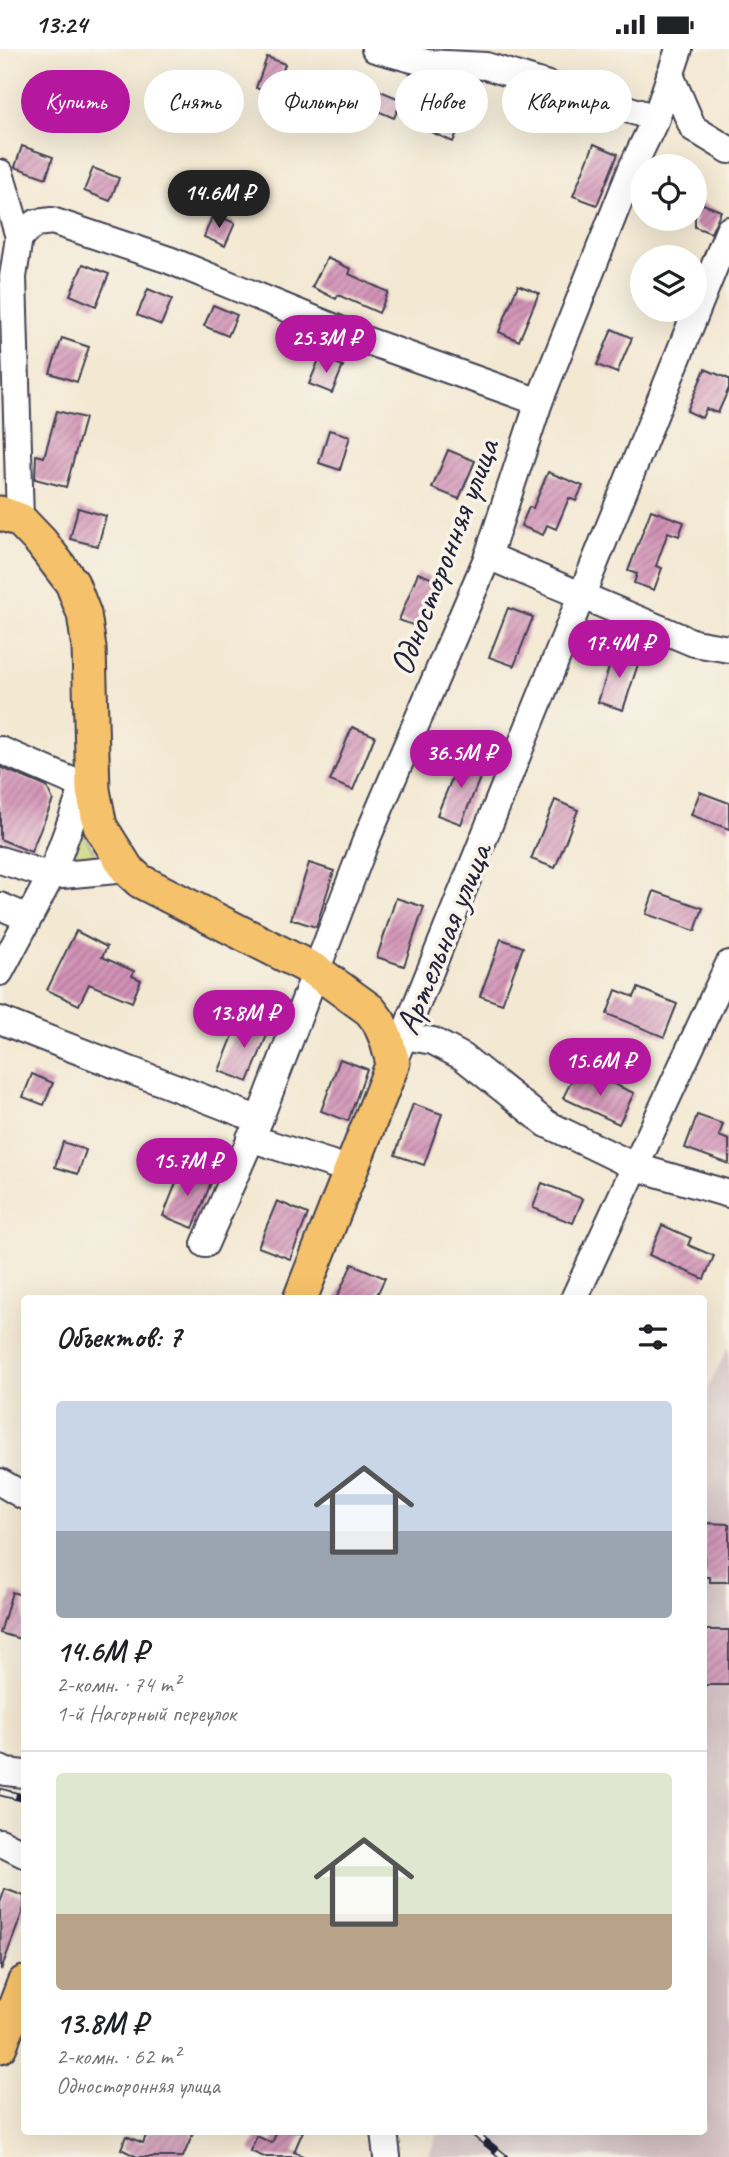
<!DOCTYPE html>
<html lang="ru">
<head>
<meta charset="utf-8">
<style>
  body { margin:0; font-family:Caveat,sans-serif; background:#f2f2f2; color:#202124; height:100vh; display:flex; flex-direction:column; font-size:26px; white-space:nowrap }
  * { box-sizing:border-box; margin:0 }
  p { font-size:23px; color:#757577 }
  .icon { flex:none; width:38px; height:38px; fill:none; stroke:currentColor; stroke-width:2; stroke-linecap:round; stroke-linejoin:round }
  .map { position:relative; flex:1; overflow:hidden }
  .details { position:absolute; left:21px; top:1246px; width:686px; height:840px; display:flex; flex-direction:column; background:#fff; border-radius:7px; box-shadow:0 7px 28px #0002 }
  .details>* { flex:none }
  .hud { position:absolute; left:21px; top:21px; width:688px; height:63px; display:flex; gap:14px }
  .fabs { position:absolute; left:630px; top:105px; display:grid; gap:14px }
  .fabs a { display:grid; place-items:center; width:77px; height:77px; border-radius:50%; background:#fff; box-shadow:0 7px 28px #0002; font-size:35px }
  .price { position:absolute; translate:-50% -60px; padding:0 16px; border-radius:24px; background:#b5179e; color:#fff; font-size:23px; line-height:46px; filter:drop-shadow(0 2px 4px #0008) }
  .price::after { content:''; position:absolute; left:50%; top:42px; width:21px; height:16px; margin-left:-10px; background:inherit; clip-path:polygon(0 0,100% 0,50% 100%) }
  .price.active { background:#222; color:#fff }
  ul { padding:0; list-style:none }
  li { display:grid; align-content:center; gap:14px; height:371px; padding:0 35px }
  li+li { border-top:2px solid #e0e0e0 }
  li span { display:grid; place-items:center; height:217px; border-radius:7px; color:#555 }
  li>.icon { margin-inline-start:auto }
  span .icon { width:126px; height:126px; fill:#fffc; stroke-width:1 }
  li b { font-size:30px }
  h2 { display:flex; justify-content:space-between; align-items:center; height:84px; padding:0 35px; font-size:30px }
  .chip { padding:0 24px; border-radius:32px; background:#fff; box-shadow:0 7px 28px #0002; font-size:24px; line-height:63px }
  .chip.active { background:#b5179e; color:#fff }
  .status { display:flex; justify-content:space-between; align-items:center; height:49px; padding:0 35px; background:#fff; direction:ltr }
  .status svg { height:19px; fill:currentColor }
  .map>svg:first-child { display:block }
  .industrial { fill:#d2bec3 }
  .grass { fill:url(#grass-tufts); stroke:#747a58; stroke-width:2 }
  .building { fill:url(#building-hatch) }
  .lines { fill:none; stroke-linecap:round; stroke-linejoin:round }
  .minor-casing { stroke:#414052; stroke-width:30 }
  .major-casing { stroke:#414052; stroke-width:37 }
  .minor { stroke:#fff; stroke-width:26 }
  .major { stroke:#f5c16b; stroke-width:33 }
  .rail-casing { stroke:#22223b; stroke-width:8 }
  .rail { stroke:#f7f3e8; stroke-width:5; stroke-dasharray:16; stroke-linecap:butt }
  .labels { text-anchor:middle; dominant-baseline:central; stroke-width:7; stroke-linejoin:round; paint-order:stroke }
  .street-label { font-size:35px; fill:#22223b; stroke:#f7f3e8 }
</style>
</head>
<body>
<div class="status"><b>13:24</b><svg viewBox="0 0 49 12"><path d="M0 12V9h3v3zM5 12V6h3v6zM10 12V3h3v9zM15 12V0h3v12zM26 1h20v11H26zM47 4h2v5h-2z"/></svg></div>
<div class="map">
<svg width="729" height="2108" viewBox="0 0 729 2108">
  <defs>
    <pattern id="grass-tufts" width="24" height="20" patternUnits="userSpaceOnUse" patternTransform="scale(1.75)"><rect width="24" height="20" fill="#c6d374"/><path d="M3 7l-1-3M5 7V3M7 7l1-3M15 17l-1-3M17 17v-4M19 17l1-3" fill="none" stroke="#aab565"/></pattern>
    <pattern id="building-hatch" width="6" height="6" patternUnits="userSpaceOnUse" patternTransform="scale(1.75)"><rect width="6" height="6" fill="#d191b5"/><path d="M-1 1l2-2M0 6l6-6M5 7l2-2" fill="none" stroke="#a97694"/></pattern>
  </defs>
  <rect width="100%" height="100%" fill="#f7f3e8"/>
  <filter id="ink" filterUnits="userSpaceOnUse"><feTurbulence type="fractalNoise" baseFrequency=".0143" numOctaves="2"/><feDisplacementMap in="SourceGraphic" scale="14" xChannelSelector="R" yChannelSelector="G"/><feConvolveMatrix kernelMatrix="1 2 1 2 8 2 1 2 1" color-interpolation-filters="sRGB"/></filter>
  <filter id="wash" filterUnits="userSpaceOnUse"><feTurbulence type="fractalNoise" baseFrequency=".00686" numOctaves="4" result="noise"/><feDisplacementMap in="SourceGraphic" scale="28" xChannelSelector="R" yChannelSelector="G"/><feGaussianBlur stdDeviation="1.57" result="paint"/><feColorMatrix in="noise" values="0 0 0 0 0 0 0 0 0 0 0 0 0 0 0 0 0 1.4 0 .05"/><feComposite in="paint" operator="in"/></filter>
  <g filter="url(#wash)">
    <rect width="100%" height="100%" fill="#f3e8d2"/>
    <path class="industrial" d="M 729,1297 L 729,2108 L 428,2108 L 438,2083 L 704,2082 L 704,1347 Z"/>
    <path class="grass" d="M 78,777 L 100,812 L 66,811 Z"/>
    <g id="blocks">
      <g class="building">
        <path d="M 267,8 L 285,15 L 274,46 L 256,39 Z"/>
        <path d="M 332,27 L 376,47 L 378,41 L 402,51 L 394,69 L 352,51 L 347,61 L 322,49 Z"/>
        <path d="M 437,64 L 461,74 L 453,93 L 429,82 Z"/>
        <path d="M 594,95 L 618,105 L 597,156 L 573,147 Z"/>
        <path d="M 22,97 L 53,108 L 46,129 L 15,118 Z"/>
        <path d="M 93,119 L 119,129 L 110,152 L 84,142 Z"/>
        <path d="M 695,152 L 721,162 L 711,184 L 695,178 Z"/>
        <path d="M 213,165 L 235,174 L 225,197 L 204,188 Z"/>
        <path d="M 327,209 L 351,220 L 349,225 L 388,243 L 379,264 L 338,246 L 336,250 L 312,238 Z"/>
        <path d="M 83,215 L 109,225 L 96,257 L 70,246 Z"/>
        <path d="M 518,236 L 539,244 L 519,292 L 499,283 Z"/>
        <path d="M 148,240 L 172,250 L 161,276 L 137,266 Z"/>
        <path d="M 213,256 L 237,266 L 228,287 L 204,277 Z"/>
        <path d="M 612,280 L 632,289 L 617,324 L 597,316 Z"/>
        <path d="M 62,289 L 89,298 L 77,333 L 50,324 Z"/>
        <path d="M 320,308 L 343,317 L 332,344 L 309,335 Z"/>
        <path d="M 705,320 L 729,330 L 729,339 L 718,364 L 706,360 L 702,369 L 687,362 Z"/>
        <path d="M 57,362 L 85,369 L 66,438 L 35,430 L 36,406 L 44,408 Z"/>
        <path d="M 329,381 L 350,387 L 340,421 L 319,414 Z"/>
        <path d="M 448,401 L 475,412 L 459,450 L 432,439 Z"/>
        <path d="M 548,423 L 583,437 L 576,452 L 569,449 L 556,480 L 547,476 L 543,486 L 521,477 L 529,458 L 533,459 Z"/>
        <path d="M 78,459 L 106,467 L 98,497 L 70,490 Z"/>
        <path d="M 651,461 L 684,473 L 679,487 L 668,483 L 656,517 L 662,519 L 654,541 L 634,534 L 637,525 L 628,522 Z"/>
        <path d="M 418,524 L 441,533 L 423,580 L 399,571 Z"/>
        <path d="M 508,559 L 533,568 L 514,617 L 489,608 Z"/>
        <path d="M 615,600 L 640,609 L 623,661 L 598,653 Z"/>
        <path d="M 352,678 L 375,687 L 353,741 L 330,732 Z"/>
        <path d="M 461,707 L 485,717 L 461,775 L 437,766 Z"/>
        <path d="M 0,718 L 47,738 L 53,751 L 31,803 L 0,790 Z"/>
        <path d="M 700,743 L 729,754 L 729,780 L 691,766 Z"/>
        <path d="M 555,751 L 578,761 L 555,819 L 531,810 Z"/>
        <path d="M 309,814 L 334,822 L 316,878 L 291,870 Z"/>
        <path d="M 654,842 L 703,859 L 695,882 L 646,865 Z"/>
        <path d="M 396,849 L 424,858 L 404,917 L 377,908 Z"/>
        <path d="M 76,882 L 107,898 L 102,908 L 134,922 L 132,927 L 141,931 L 132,953 L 89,935 L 79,956 L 47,941 Z"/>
        <path d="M 501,890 L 523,898 L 502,955 L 480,947 Z"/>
        <path d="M 638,939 L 677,955 L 664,988 L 607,965 L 616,941 L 634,948 Z"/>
        <path d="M 240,969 L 269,981 L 248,1033 L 219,1022 Z"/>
        <path d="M 340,1010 L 367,1020 L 348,1072 L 321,1062 Z"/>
        <path d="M 32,1025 L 53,1034 L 44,1056 L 23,1048 Z"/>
        <path d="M 574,1026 L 595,1035 L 598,1028 L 634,1044 L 619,1075 L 563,1049 Z"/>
        <path d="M 413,1055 L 442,1065 L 424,1116 L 395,1106 Z"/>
        <path d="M 697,1066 L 723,1075 L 719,1087 L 729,1091 L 729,1115 L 685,1099 Z"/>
        <path d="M 63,1093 L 86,1101 L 78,1125 L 55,1118 Z"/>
        <path d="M 182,1119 L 212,1131 L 193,1179 L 163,1167 Z"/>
        <path d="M 542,1134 L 583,1150 L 573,1174 L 533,1159 Z"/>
        <path d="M 277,1152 L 308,1165 L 290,1210 L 258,1198 Z"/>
        <path d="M 662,1176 L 691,1189 L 688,1196 L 714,1207 L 704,1230 L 649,1206 Z"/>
        <path d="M 352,1215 L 385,1229 L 375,1250 L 336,1250 Z"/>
        <path d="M 704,1474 L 729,1475 L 729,1533 L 710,1533 L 710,1528 L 704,1528 Z"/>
        <path d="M 12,1543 L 24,1547 L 24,1591 L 0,1584 Z"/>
        <rect x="704" y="1581" width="25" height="55"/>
        <path d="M 5,1840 L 24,1847 L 24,1859 L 1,1921 L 0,1854 Z"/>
        <path d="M 148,2082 L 194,2082 L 183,2108 L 137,2108 L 121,2100 L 126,2087 L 143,2094 Z"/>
        <path d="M 277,2082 L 303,2082 L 294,2103 L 305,2108 L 264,2108 L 250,2102 L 257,2087 L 272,2094 Z"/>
      </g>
    </g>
  </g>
  <g filter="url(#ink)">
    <use href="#blocks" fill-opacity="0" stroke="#414052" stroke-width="2"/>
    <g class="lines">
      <defs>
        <g id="minor">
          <path d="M 375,0 L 427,14 L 486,17 L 656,69"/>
          <path d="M 670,26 L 693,79 L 729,101"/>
          <path d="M 0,124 L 19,188 L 13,228 L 20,471"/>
          <path d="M 19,188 L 36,174 L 52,172 L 169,211 L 362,290 L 539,353"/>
          <path d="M 488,507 L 694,594 L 729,600"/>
          <path d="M 0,701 L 93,741"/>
          <path d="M 0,811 L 51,827 L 84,737"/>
          <path d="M 0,857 L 28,869"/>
          <path d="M 0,923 L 51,827 L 127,820"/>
          <path d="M 0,971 C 86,1006 173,1036 259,1071"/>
          <path d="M 404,987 L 433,992 L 463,1008 L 547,1075 L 636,1118 L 729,1145"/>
          <path d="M 393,1014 L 729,181"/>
          <path d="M 250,1089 L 351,1121"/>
          <path d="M 205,1195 L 259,1071 L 365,794 L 488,507 L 539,353 L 632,119 L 656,69 L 679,0"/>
          <path d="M 574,1250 L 729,915"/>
          <path d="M 0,1433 L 24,1447"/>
          <path d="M 0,1720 L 6,1723 L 24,1725"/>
          <path d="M 0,1793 L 24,1805"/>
          <path d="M 384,2082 L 387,2108"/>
        </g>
        <g id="major">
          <path d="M 0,464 L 20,471 L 41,493 L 72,534 L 84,565 L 89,599 L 93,741 L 100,777 L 127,820 L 140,832 L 316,922 L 370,961 L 379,973 L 386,989 L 393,1014 L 300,1250"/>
          <path d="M 0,1997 L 24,1934"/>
        </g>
      </defs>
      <use href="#minor" class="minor-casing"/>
      <use href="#major" class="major-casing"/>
      <use href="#minor" class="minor"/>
      <use href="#major" class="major"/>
      <defs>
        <g id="rail">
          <path d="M 0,1743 L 24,1749"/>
          <path d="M 472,2082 L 504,2108"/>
        </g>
      </defs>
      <use href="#rail" class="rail-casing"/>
      <use href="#rail" class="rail"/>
    </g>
  </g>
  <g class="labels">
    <g class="street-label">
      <text transform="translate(444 508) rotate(-69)">Односторонняя улица</text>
      <text transform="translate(443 890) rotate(-68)">Артельная улица</text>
    </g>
  </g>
</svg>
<div class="fabs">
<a><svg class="icon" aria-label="locate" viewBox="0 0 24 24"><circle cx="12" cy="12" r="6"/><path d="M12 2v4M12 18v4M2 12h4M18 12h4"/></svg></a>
<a><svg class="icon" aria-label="layers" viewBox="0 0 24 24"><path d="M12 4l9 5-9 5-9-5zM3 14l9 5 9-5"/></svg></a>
</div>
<b class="price active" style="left:219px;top:181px">14.6M ₽</b>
<b class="price" style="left:326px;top:326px">25.3M ₽</b>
<b class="price" style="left:619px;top:631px">17.4M ₽</b>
<b class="price" style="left:461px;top:741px">36.5M ₽</b>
<b class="price" style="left:244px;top:1001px">13.8M ₽</b>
<b class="price" style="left:600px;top:1049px">15.6M ₽</b>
<b class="price" style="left:187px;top:1149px">15.7M ₽</b>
<div class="hud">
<a class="chip active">Купить</a>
<a class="chip">Снять</a>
<a class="chip">Фильтры</a>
<a class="chip">Новое</a>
<a class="chip">Квартира</a>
</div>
<section class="details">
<h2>Объектов: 7<svg class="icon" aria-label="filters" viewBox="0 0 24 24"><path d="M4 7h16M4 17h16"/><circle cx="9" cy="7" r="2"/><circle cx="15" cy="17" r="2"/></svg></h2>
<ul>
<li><span style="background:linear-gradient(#c9d6e8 60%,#9aa5b1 0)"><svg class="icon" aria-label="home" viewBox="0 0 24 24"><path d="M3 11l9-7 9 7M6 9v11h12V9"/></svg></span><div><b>14.6M ₽</b><p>2-комн. · 74 m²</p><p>1-й Нагорный переулок</p></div></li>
<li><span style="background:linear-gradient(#dfe7d0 65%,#b9a48a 0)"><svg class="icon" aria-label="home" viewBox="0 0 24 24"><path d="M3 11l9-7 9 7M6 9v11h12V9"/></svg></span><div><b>13.8M ₽</b><p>2-комн. · 62 m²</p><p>Односторонняя улица</p></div></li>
</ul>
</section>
</div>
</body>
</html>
